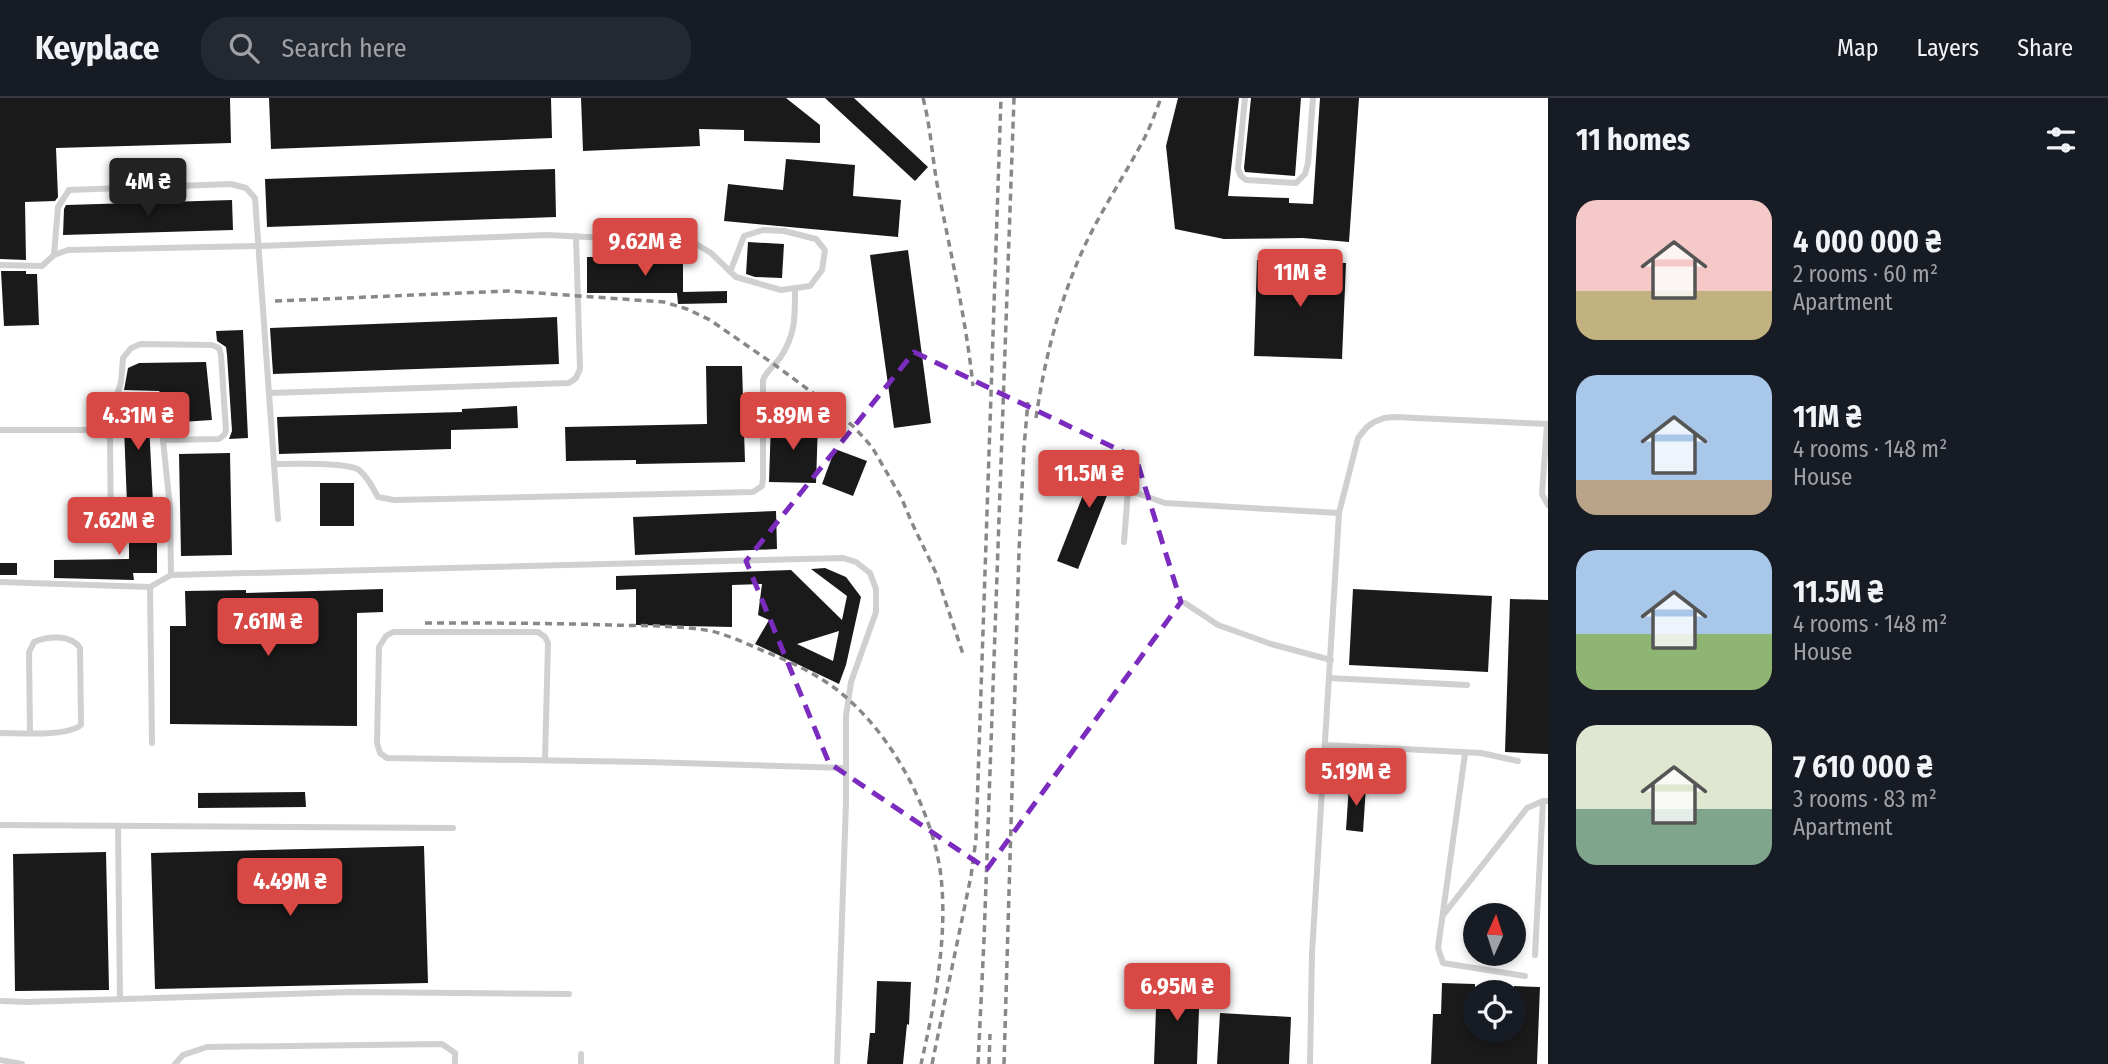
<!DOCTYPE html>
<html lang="en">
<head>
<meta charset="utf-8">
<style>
  body { margin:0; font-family:"Fira Sans Condensed",sans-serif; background:#242831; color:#f1f3f6; height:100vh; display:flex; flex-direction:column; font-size:26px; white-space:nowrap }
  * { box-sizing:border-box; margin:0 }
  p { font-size:23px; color:#9ea1a6 }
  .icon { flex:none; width:38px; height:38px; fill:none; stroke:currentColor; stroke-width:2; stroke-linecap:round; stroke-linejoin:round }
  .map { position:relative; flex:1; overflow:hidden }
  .details { display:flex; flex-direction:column; background:#171b24; width:560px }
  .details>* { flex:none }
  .needle { width:46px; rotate:3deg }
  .tools { position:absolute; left:1463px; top:805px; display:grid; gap:14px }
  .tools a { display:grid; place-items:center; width:63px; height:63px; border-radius:50%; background:#171b24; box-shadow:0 4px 10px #0003; font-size:35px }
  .price { position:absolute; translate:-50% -60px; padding:0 16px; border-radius:7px; background:#d84946; color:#fff; font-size:23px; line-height:46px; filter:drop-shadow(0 2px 4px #0008) }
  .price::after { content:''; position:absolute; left:50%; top:42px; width:21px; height:16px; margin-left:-10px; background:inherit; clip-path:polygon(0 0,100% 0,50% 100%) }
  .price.selected { background:#222; color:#fff }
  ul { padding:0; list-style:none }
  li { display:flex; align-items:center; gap:21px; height:175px; padding:0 28px }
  li span { display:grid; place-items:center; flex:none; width:196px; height:140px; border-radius:21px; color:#555 }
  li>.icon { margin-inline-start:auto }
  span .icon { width:84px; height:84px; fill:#fffc; stroke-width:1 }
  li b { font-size:30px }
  h2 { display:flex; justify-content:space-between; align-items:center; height:84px; padding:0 28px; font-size:30px }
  header { display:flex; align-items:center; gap:42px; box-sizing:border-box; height:98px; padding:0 35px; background:#171b24; border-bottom:2px solid #363941 }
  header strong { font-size:33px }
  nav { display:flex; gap:38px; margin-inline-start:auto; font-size:24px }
  .search { width:490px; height:63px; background:#242831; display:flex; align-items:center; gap:18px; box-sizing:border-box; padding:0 24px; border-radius:28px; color:#9ea1a6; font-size:26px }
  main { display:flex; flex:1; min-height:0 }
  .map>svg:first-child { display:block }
  .building { fill:#1a1a1a; fill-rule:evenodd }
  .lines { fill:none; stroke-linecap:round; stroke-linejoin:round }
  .service { stroke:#d0d0d0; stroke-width:6 }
  .rail { stroke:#888; stroke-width:3.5; stroke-dasharray:7 5; stroke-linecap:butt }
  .marked { fill:none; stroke:#7b2cbf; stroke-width:5; stroke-dasharray:14 9; stroke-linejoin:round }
</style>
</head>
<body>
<header>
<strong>Keyplace</strong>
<div class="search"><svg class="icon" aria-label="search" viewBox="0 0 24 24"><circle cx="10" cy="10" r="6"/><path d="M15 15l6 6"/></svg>Search here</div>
<nav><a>Map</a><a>Layers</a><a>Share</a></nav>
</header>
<main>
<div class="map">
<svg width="1548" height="966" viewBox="0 0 1548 966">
  <rect width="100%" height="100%" fill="#fff"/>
  <g class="building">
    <path d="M 0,0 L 230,0 L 231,45 L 56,50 L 58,99 L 55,103 L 25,104 L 26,162 L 0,161 Z"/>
    <path d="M 269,0 L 551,0 L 552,40 L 271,51 Z"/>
    <path d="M 581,0 L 786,0 L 820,27 L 820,45 L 744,43 L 744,32 L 699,31 L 700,48 L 583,53 Z"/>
    <path d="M 825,0 L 854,0 L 928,69 L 915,83 Z"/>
    <path d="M 1178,0 L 1239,0 L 1228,98 L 1289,100 L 1289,105 L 1313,106 L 1320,0 L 1359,0 L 1349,144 L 1303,140 L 1224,141 L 1175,131 L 1166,48 Z"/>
    <path d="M 1251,0 L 1301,0 L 1295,78 L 1245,74 L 1244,70 Z"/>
    <path d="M 786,61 L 855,67 L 853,98 L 901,102 L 898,139 L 724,123 L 728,86 L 783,92 Z"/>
    <path d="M 555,71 L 556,119 L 267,129 L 265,81 Z"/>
    <path d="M 232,102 L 233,132 L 63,137 L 64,111 L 66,107 Z"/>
    <path d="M 748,144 L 784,146 L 782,180 L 755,179 L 746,176 Z"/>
    <path d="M 908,152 L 931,325 L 894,330 L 870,157 Z"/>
    <path d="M 683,158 L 683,194 L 727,193 L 727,205 L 678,206 L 677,195 L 680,195 L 587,195 L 587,159 Z"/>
    <path d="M 1257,162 L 1346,165 L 1342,261 L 1254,258 Z"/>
    <path d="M 1,173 L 26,173 L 26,176 L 37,176 L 39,227 L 4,228 Z"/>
    <path d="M 557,219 L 559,266 L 273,276 L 270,230 Z"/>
    <path d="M 243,232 L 248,340 L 229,341 L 232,333 L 227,257 L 226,249 L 217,243 L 216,233 Z"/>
    <path d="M 206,264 L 212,322 L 166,325 L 162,297 L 159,293 L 124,292 L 128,270 L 139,265 Z"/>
    <path d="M 706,268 L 742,268 L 745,364 L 636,366 L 636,362 L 566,363 L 565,329 L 707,326 Z"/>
    <path d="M 123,304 L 151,304 L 155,326 L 149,326 L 153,405 L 127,406 Z"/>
    <path d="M 517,308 L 518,330 L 451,332 L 451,351 L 279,356 L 277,319 L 462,314 L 462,311 Z"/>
    <path d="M 771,323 L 818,325 L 816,385 L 769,384 Z"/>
    <path d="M 835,351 L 867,363 L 853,398 L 822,386 Z"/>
    <path d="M 1100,354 L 1121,362 L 1078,471 L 1057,463 Z"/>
    <path d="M 230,355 L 232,457 L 181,458 L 179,356 Z"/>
    <rect x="320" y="385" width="34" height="43"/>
    <path d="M 776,413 L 777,451 L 635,457 L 633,419 Z"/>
    <path d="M 154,417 L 154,425 L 157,425 L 157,475 L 133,475 L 134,482 L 54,480 L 54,462 L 129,461 L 129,418 Z"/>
    <rect x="0" y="465" width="17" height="12"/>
    <path d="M 825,470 L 846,479 L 861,499 L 846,567 L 839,586 L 755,546 L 769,522 L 758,517 L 762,486 L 732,487 L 732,529 L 636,527 L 636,491 L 616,492 L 616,478 L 791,472 L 842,522 L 847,498 L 811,471 ZM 839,533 L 833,563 L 797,546 Z"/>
    <path d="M 383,491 L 383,514 L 357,515 L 357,628 L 170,626 L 170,528 L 186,528 L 185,493 L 246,492 L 246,495 Z"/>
    <path d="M 1353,491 L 1492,498 L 1488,574 L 1349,567 Z"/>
    <path d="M 1510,501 L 1548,502 L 1548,656 L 1505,654 Z"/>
    <path d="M 1349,687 L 1366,688 L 1363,734 L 1346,732 Z"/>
    <path d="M 305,694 L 306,709 L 198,710 L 198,695 Z"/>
    <path d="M 424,748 L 428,885 L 155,891 L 151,755 Z"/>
    <path d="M 106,754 L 109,892 L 15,893 L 13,756 Z"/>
    <path d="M 877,883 L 911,884 L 909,927 L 907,926 L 903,966 L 867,966 L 870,935 L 875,935 Z"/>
    <path d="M 1157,883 L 1200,884 L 1197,966 L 1154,966 Z"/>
    <path d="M 1442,885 L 1475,886 L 1475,933 L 1514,933 L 1514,888 L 1540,889 L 1537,966 L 1431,966 L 1433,916 L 1441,916 Z"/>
    <path d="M 1220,915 L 1291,919 L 1289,966 L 1217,966 Z"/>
  </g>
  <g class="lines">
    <g class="service">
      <path d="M 1245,0 L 1238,71 L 1241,78 L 1246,82 L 1296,85 L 1305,76 L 1308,65 L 1313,0"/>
      <path d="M 54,157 L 58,109 L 69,92 L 231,86 L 246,90 L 255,100 L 278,421"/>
      <path d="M 0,167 L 42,168 L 54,157 L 68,152 L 260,148 L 547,137 L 686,144 L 696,146 L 711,155 L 736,179 L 781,192 L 810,188 L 822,172 L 825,152 L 816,141 L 784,133 L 763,132 L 744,138 L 730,174"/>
      <path d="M 270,295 L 569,285 L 576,280 L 580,271 L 576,138"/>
      <path d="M 117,298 L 156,298 L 163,342 L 170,410 L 171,477"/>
      <path d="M 1547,326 L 1542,396 L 1548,407"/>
      <path d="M 0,332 L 100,332 L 110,340 L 111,439"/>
      <path d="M 105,335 L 121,284 L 123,260 L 131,250 L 141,246 L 212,247 L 219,250 L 221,257 L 226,333 L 224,337 L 219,341 L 163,342"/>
      <path d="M 275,366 C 292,366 347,364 359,372 C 367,378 373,390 378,399 L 394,402 L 753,394 L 762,388 L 763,381 L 763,282 C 767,272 774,268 780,260 C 796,236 795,219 795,190"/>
      <path d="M 110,413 L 170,410"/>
      <path d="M 1124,444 L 1128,392 L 1165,405 L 1339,415"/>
      <path d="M 0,484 L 150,489 L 171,477 L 843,460 L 856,464 L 870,475 L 876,491 L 876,514 L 851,584 L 846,618 L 846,704 L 837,966"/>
      <path d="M 150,489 L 152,645"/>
      <path d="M 1185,505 L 1218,527 L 1271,546 L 1331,562"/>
      <path d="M 1329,580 L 1467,587"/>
      <path d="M 0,635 C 20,635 66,639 81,627 L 80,550 C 71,536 47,538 34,544 L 29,554 L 30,635"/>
      <path d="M 1325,647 L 1481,655 L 1518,663"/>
      <path d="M 1465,656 L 1438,850 L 1443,865 L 1525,878"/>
      <path d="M 545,662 L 548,545 L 545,539 L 538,534 L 393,534 L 386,538 L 379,549 L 377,645 L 380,655 L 387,660 L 647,664 L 846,670"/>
      <path d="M 0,727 L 453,730"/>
      <path d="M 118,728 L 120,901"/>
      <path d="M 1444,816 L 1527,710 L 1543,703"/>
      <path d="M 1535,857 L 1543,703 L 1548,703"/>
      <path d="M 0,903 L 26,904 L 352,894 L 569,896"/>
      <path d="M 581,956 L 581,966"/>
      <path d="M 0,962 L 22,966"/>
      <path d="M 175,966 L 183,957 L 207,949 L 442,946 L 455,955 L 455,966"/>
      <path d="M 1310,966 L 1312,855 L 1339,415 L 1358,340 L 1367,329 L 1374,324 L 1384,320 L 1394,319 L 1548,326"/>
    </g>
    <g class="rail">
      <path d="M 923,0 C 931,30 932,60 938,91 C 951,157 966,221 973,288"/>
      <path d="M 275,203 L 509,193 L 664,204 L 687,211 L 710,222 L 775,267 L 817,298 L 854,329 L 872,349 L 901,399 L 912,425 L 936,475 L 963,556"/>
      <path d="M 1036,320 C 1044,264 1058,208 1081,156 C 1099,115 1124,79 1145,39 C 1151,27 1156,13 1161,0"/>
      <path d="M 425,525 C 487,525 549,525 611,527 C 644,528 678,527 711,533 C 728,537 745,545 761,552 C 782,560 804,570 823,582 C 883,620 929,702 940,771 C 949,834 935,905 921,966"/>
      <path d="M 932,966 L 971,778 L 976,741 L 1001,0"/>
      <path d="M 978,966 L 984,842 L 1014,0"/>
      <path d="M 989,966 L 990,936"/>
      <path d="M 1004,966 L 1019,453 L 1024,349 L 1028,304"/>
    </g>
  </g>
  <path class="marked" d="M 914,254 L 1136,360 L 1181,504 L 987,771 L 829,665 L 746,463 Z"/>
</svg>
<div class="tools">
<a><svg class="needle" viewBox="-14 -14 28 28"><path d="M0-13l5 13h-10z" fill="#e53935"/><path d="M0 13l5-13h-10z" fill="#9ea1a6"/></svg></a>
<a><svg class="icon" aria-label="locate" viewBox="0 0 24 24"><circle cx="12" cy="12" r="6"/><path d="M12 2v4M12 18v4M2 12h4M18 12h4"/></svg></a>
</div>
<b class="price selected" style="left:148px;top:120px">4M ₴</b>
<b class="price" style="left:645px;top:180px">9.62M ₴</b>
<b class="price" style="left:1300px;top:211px">11M ₴</b>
<b class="price" style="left:138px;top:354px">4.31M ₴</b>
<b class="price" style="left:793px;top:354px">5.89M ₴</b>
<b class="price" style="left:1089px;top:412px">11.5M ₴</b>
<b class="price" style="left:119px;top:459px">7.62M ₴</b>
<b class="price" style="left:268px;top:560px">7.61M ₴</b>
<b class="price" style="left:1356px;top:710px">5.19M ₴</b>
<b class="price" style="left:290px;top:820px">4.49M ₴</b>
<b class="price" style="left:1177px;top:925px">6.95M ₴</b>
</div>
<section class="details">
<h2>11 homes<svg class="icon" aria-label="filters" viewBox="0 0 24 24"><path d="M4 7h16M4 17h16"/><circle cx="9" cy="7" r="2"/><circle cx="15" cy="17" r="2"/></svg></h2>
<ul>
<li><span style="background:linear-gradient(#f6c9c9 65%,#c2b280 0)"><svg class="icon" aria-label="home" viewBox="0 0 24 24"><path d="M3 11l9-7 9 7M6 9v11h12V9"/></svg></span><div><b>4 000 000 ₴</b><p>2 rooms · 60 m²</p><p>Apartment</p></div></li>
<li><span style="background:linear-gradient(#a9c7e8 75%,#b9a48a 0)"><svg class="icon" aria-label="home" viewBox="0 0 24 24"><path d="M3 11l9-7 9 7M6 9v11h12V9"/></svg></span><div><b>11M ₴</b><p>4 rooms · 148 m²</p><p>House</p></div></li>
<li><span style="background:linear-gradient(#a9c7e8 60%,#8fb573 0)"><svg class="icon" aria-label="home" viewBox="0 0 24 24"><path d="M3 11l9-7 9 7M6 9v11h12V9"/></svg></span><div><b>11.5M ₴</b><p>4 rooms · 148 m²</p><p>House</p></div></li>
<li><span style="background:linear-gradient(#dfe7d0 60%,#7fa58c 0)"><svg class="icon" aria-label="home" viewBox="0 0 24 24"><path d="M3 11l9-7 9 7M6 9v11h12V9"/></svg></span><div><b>7 610 000 ₴</b><p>3 rooms · 83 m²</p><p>Apartment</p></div></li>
</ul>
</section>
</main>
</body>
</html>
